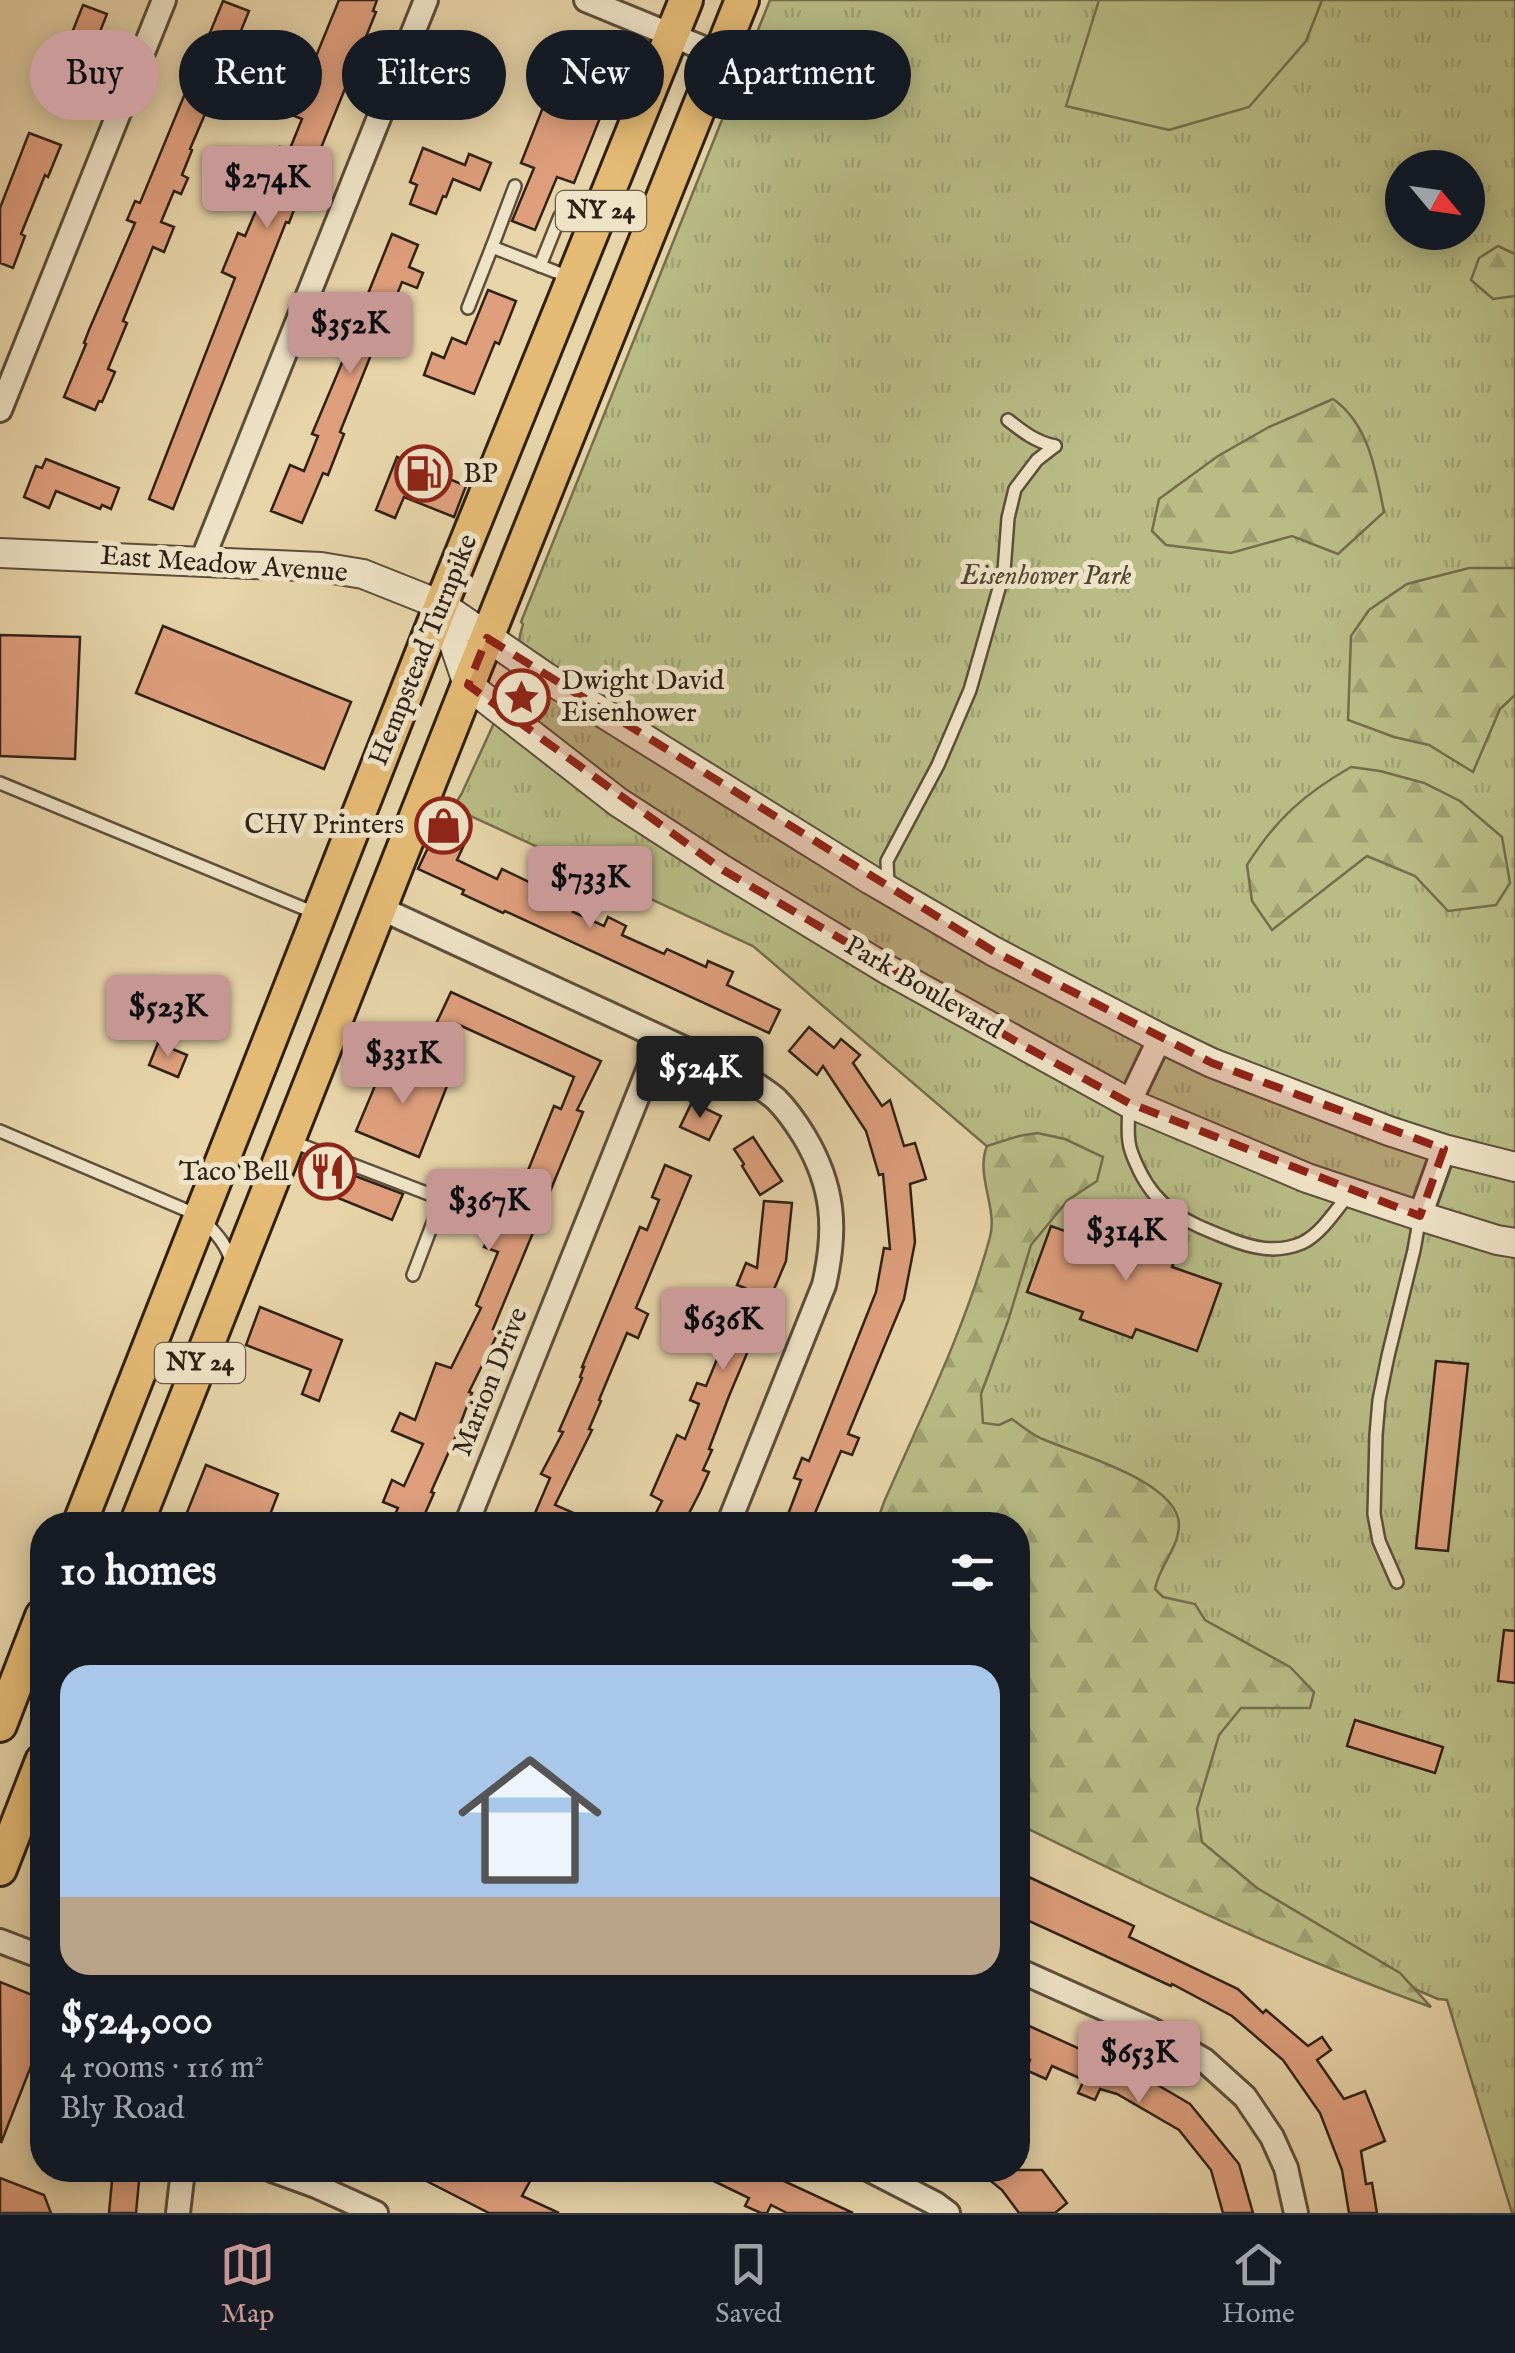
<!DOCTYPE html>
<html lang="en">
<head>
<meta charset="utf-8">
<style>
  body { margin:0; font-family:"IM FELL English",serif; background:#242831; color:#f1f3f6; height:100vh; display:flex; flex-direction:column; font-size:38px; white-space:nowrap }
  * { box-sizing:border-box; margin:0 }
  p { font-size:32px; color:#9ea1a6 }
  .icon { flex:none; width:55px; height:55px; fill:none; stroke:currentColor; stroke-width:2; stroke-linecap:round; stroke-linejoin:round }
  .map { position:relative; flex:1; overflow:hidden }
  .side { position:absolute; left:30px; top:1512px; width:1000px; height:670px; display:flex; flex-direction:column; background:#171b24; border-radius:40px; box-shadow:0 5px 25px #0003 }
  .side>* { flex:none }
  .hud { position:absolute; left:30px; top:30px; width:1000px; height:90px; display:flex; gap:20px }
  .needle { width:65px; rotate:119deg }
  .tools { position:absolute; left:1385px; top:150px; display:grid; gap:20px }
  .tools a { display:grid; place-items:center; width:100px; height:100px; border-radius:50%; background:#171b24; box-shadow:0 5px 25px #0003; font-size:50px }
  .price { position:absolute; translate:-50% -85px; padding:0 22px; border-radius:10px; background:#c59692; color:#111; font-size:32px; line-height:65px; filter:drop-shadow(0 2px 5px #0008) }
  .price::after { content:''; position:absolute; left:50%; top:60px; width:30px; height:22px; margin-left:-15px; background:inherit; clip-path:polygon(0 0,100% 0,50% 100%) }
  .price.active { background:#222; color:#fff }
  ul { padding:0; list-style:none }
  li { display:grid; align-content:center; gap:20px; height:530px; padding:0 30px }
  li+li { border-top:2px solid #363941 }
  li span { display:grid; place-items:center; height:310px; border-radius:30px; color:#555 }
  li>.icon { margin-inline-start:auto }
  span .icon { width:180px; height:180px; fill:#fffc; stroke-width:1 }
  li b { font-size:42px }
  h2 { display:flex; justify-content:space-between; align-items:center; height:120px; padding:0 30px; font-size:42px }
  .pill { padding:0 35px; border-radius:45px; background:#171b24; box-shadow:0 5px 25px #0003; font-size:35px; line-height:90px }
  .pill.active { background:#c59692; color:#111 }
  .tab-bar { display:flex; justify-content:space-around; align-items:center; height:140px; border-top:2px solid #363941; background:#171b24; font-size:28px; color:#9ea1a6 }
  .tab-bar a { display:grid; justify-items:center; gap:5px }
  .tab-bar .active { color:#c59692 }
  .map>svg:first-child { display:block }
  .grass { fill:url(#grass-tufts); stroke:#746e4e; stroke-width:2.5; fill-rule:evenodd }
  .forest { fill:url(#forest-firs); stroke:#746e4e; stroke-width:2.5 }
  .pitch { fill:#b9bc85; stroke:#746e4e; stroke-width:2.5 }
  .building { fill:#df9f7d; stroke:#2f2116; stroke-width:2.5 }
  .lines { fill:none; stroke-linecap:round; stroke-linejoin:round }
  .service-casing { stroke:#5d4e3b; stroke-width:16 }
  .minor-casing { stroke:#5d4e3b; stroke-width:28 }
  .tertiary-casing { stroke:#5d4e3b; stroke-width:32 }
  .primary-casing { stroke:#2f2116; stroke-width:38 }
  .service { stroke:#efe3c7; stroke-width:11 }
  .minor { stroke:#efe3c7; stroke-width:22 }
  .tertiary { stroke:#efe3c7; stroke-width:28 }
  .primary { stroke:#e4ba74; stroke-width:32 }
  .marked { fill:#8f2418; fill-opacity:0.2; stroke:#8f2418; stroke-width:8; stroke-dasharray:20 12; stroke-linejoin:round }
  .labels { text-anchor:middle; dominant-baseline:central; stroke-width:10; stroke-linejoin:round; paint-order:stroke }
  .shield { fill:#efe3c7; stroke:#695b4b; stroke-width:2.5 }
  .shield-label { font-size:25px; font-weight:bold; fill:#2f2116 }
  .poi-label { font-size:28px; fill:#2f2116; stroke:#efe3c7; text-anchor:start }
  .street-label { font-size:28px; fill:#2f2116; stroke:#efe3c7 }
  .park-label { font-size:28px; font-style:italic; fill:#524832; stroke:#efe3c7 }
</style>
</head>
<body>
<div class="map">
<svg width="1515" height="2213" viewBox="0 0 1515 2213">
  <defs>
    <pattern id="grass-tufts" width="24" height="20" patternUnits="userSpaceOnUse" patternTransform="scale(2.5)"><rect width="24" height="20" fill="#b9bc85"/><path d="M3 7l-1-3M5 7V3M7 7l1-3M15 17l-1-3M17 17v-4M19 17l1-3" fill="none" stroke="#9fa172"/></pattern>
    <pattern id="forest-firs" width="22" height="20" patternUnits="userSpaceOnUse" patternTransform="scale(2.5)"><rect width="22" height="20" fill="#b9bc85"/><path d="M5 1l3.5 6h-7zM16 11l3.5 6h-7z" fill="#9fa172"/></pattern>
  </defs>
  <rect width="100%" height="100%" fill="#e7d4a9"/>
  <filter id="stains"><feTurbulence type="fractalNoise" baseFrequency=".002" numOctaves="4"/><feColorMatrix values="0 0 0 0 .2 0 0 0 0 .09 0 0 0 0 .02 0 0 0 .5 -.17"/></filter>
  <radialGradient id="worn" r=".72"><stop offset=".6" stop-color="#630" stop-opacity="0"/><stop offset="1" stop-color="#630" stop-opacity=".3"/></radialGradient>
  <path class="grass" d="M 770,0 L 1515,0 L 1515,2213 L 1512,2213 L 1447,2000 L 1438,1999 L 1018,1821 L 1018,1525 L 880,1525 L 1031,1184 L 753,946 L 453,808 L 462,793 L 515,677 L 520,635 L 523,624 L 521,622 ZM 1402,168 L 1468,168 L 1468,232 L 1402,232 Z"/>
  <g class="forest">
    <path d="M 1498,246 L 1515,254 L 1515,296 L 1493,299 L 1471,280 L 1479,258 Z"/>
    <path d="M 1333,399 C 1369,424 1376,472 1384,512 L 1338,554 L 1292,536 L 1231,553 L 1166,545 L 1152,531 L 1159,499 L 1218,456 L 1269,427 Z"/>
    <path d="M 1469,568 L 1515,568 L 1515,695 L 1500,709 L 1473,772 L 1429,745 L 1394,737 L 1348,720 L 1351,636 L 1369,610 L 1407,584 Z"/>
    <path d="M 1351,767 L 1380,771 L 1424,783 L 1460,801 L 1502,837 L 1510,883 L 1496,905 L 1448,911 L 1415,876 L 1367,856 L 1272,930 L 1252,901 L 1247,865 C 1276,819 1304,794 1351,767 Z"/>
    <path d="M 1037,1133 L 1065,1139 L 1103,1157 L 1097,1181 L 1068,1200 L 1031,1245 L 1008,1321 L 981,1394 L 983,1423 L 999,1425 L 1012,1419 C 1022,1426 1033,1436 1045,1440 C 1077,1454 1177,1481 1179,1524 C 1179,1548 1159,1566 1155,1589 L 1163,1597 L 1195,1604 L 1205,1620 L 1290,1667 L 1314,1692 L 1310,1708 L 1241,1708 L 1219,1735 L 1197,1809 L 1202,1842 L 1257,1888 L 1400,1973 L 1431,2007 C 1289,1957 1153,1890 1018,1824 L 1018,1525 L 876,1525 L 884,1502 C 922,1415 965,1329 990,1237 C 998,1208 975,1175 987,1146 L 1019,1136 Z"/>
  </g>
  <path class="pitch" d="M 1099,0 L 1322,0 L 1306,41 L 1249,107 L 1169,130 L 1066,106 Z"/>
  <g class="building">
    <path d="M 339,0 L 377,0 L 373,11 L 376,12 L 306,185 L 304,184 L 289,223 L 286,222 L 173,509 L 149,499 L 235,278 L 222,272 L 238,233 L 245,236 L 260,201 L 258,200 L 280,147 L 289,151 L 302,119 L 292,115 Z"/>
    <path d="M 223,1 L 249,11 L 234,48 L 265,60 L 259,76 L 227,63 L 190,149 L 192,150 L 182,175 L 188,178 L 181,194 L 174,191 L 161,222 L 174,227 L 164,252 L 153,247 L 123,321 L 127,323 L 108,369 L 115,372 L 102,402 L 99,401 L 95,410 L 64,397 L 86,344 L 84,343 L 89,330 L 135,223 L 127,220 L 135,201 L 140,203 Z"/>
    <path d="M 83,5 L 107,14 L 84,72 L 87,74 L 74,107 L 44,96 L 51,80 L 44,78 L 52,59 L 60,63 Z"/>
    <path d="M 549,92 L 602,113 L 574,183 L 557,177 L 535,230 L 512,221 L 534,168 L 521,163 Z"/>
    <path d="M 29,133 L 61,145 L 48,177 L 45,175 L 21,234 L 25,236 L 13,268 L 0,263 L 0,208 Z"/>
    <path d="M 423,148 L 465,165 L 469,154 L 491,163 L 480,190 L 453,179 L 446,197 L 443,196 L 436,214 L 410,204 L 417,185 L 410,182 Z"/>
    <path d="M 392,234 L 418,245 L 409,267 L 423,273 L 417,288 L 402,282 L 388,317 L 401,322 L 393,341 L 379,335 L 340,432 L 344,434 L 328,475 L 323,473 L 302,523 L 271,511 L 290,465 L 304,471 L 318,436 L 312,434 L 357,327 L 355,326 Z"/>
    <path d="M 488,290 L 516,301 L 499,344 L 495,342 L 474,394 L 424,375 L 432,353 L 444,358 L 452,338 L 466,344 Z"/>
    <path d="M 397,457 L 466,486 L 454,517 L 404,497 L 395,518 L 376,510 Z"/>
    <path d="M 46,459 L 119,488 L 111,509 L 102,505 L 100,509 L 56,491 L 49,508 L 24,497 L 36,466 L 42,468 Z"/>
    <path d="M 163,626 L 351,702 L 324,769 L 136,693 Z"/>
    <path d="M 0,635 L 80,637 L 75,759 L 0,756 Z"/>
    <path d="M 441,820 L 469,834 L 457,860 L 497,879 L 502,869 L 577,905 L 573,912 L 604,926 L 608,917 L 626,926 L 622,935 L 664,954 L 667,949 L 706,967 L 708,961 L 733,972 L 727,985 L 780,1010 L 769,1033 L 505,911 L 503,913 L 462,894 L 464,890 L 418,869 Z"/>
    <path d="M 451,992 L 601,1061 L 577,1110 L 583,1112 L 493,1329 L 499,1331 L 469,1392 L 472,1393 L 455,1438 L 431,1492 L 434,1493 L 420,1525 L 390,1525 L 398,1508 L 383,1502 L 392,1480 L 404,1486 L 423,1444 L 392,1431 L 400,1413 L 415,1420 L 436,1363 L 451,1368 L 481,1308 L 476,1305 L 498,1252 L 484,1247 L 498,1215 L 508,1220 L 554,1106 L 561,1109 L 574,1077 L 457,1024 L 452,1034 L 435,1026 Z"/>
    <path d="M 809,1027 L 834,1048 L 841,1039 L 860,1055 L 853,1063 L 882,1106 L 890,1100 L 904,1146 L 915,1143 L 926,1179 L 910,1184 L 915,1242 L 904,1299 L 848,1434 L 859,1438 L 852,1455 L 841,1451 L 810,1525 L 784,1525 L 801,1480 L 794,1478 L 802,1458 L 809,1461 L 876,1292 L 884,1248 L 890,1249 L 883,1174 L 879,1175 L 866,1131 L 823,1066 L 817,1075 L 789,1051 Z"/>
    <path d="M 158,1043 L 187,1055 L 178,1077 L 149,1065 Z"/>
    <path d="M 387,1057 L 449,1081 L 419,1157 L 356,1131 Z"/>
    <path d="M 692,1102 L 721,1116 L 709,1140 L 680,1127 Z"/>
    <path d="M 753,1137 L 782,1181 L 760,1195 L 742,1166 L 744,1164 L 734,1149 Z"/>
    <path d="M 326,1165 L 403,1194 L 392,1220 L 316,1189 Z"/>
    <path d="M 665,1165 L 691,1176 L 636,1308 L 648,1314 L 638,1338 L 627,1333 L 599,1400 L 601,1401 L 589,1429 L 592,1430 L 555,1505 L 601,1525 L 530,1525 L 550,1478 L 541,1474 L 563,1432 L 559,1431 L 582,1378 L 580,1377 L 584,1367 L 582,1367 L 640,1227 L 647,1230 L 659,1200 L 652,1197 Z"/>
    <path d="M 764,1201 L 792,1203 L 786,1261 L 729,1396 L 709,1449 L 712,1450 L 703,1470 L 709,1472 L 700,1492 L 683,1525 L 650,1525 L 662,1501 L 651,1495 L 677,1435 L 685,1439 L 699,1404 L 690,1400 L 697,1383 L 706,1386 L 734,1318 L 745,1288 L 737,1285 L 746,1263 L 757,1268 Z"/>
    <path d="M 1111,1218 L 1181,1243 L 1172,1267 L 1221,1284 L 1197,1351 L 1136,1329 L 1132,1338 L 1080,1319 L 1083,1312 L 1027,1292 L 1051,1226 L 1102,1244 Z"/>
    <path d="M 260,1307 L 342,1340 L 319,1401 L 302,1394 L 311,1370 L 246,1345 Z"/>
    <path d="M 1436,1361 L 1468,1364 L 1448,1551 L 1416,1548 Z"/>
    <path d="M 206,1465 L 278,1494 L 266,1525 L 182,1525 Z"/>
    <path d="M 1504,1630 L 1515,1631 L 1515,1683 L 1498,1681 Z"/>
    <path d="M 1355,1720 L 1443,1747 L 1435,1773 L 1347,1746 Z"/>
    <path d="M 1018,1872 L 1134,1926 L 1129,1937 L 1238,1989 L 1263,2013 L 1266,2010 L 1308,2046 L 1322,2037 L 1331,2050 L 1317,2060 L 1344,2099 L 1365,2091 L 1385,2141 L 1361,2151 L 1366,2184 L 1372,2183 L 1377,2213 L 1349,2213 L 1342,2170 L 1320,2113 L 1283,2060 L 1232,2016 L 1172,1984 L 1171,1986 L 1018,1916 Z"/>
    <path d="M 0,1982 L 42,1999 L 42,2038 L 1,2143 Z"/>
    <path d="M 1018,2021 L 1151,2081 L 1190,2104 L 1239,2164 L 1253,2213 L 1223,2213 L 1211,2170 L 1179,2130 L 1117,2094 L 1100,2089 L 1095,2100 L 1078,2093 L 1084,2080 L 1052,2066 L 1046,2079 L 1026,2070 L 1030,2060 L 1018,2055 Z"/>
    <path d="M 113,2170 L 140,2170 L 136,2213 L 109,2213 Z"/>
    <path d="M 405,2170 L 536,2170 L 522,2196 L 559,2213 L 489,2213 Z"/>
    <path d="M 691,2170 L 760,2170 L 853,2213 L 787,2213 L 771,2205 L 767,2213 L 761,2213 L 745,2206 L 749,2198 Z"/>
    <path d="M 977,2170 L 1042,2170 L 1067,2203 L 1055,2213 L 1019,2213 L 1002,2190 Z"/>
    <path d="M 0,2178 L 44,2195 L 51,2213 L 0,2213 Z"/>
  </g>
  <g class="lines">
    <defs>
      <g id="service">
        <path d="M 492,247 L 515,186"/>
        <path d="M 540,266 L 560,216"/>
        <path d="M 468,308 L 492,247 L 569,277"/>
        <path d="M 1008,420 C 1023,432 1036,442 1055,446"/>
        <path d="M 0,783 L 315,913"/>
        <path d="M 888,885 L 887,861 L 938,765 L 970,690 L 1004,571 L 1008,518 L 1015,489 L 1037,460 L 1055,446"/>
        <path d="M 1129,1103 C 1129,1116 1127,1129 1129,1142 C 1130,1152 1135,1161 1139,1170 C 1159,1211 1187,1222 1227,1238 C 1252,1248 1276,1254 1302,1243 C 1321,1234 1336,1210 1349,1194"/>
        <path d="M 0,1131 L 200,1216 C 213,1231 226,1242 231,1261"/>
        <path d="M 293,1142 L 442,1199 L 413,1275"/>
        <path d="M 1397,1582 L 1379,1541 L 1374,1514 L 1376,1435 L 1379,1400 L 1388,1356 L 1414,1250 L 1420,1216"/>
      </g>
      <g id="minor">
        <path d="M 586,0 L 720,55"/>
        <path d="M 0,410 L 164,0"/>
        <path d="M 201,563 L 426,0"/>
        <path d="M 380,908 L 744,1076 C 754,1084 766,1090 776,1099 C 787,1110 796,1123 804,1136 C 834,1186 837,1229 824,1285 L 728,1525"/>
        <path d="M 1129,1103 L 1160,1038"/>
        <path d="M 1420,1216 L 1444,1149"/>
        <path d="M 466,1525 L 661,1038"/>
        <path d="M 0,1941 L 42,1957"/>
        <path d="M 1018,1970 L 1150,2029 L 1204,2060 L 1245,2097 L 1272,2137 L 1286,2168 L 1296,2213"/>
        <path d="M 272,2170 L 316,2186 L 376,2213"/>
        <path d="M 870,2170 L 936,2204 L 948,2213"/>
        <path d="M 178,2213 L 183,2170"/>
      </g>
      <g id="tertiary">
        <path d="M 0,553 L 321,567 L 363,574 L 441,605 L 547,678 L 871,880 L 993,951 L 1160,1038 L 1212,1063 L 1389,1131 L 1444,1149 L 1515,1167"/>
        <path d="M 441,605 L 468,685 L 618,802 L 723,870 L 888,970 L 1129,1103 L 1307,1178 L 1420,1216 L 1497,1240 L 1515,1243"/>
      </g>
      <g id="primary">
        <path d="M 79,1525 L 441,605 L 686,0"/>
        <path d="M 136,1525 L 468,685 L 742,0"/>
        <path d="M 0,1725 L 42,1616"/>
        <path d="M 0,1869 L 42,1761"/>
      </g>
    </defs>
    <use href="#service" class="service-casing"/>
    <use href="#minor" class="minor-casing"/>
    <use href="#tertiary" class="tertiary-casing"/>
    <use href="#primary" class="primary-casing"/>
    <use href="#service" class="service"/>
    <use href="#minor" class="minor"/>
    <use href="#tertiary" class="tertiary"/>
    <use href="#primary" class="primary"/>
  </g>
  <path class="marked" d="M 487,638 L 993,951 L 1212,1063 L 1444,1149 L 1420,1216 L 1129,1103 L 1017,1042 L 723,870 L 468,685 Z"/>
  <defs>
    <symbol id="fuel-ring" viewBox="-11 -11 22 22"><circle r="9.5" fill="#efe3c7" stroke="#8f2418" stroke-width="1.5"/><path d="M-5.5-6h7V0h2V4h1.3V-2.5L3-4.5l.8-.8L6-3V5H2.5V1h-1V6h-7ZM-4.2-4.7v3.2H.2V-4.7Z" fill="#8f2418"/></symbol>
    <symbol id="sight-ring" viewBox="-11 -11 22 22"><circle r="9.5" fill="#efe3c7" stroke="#8f2418" stroke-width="1.5"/><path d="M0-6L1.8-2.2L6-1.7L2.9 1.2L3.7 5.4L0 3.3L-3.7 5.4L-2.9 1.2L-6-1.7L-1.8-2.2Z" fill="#8f2418"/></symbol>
    <symbol id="shop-ring" viewBox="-11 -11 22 22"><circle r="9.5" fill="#efe3c7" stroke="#8f2418" stroke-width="1.5"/><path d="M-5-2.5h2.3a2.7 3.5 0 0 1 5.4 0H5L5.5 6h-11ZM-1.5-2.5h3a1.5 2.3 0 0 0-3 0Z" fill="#8f2418"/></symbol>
    <symbol id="restaurant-ring" viewBox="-11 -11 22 22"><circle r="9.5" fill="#efe3c7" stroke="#8f2418" stroke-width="1.5"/><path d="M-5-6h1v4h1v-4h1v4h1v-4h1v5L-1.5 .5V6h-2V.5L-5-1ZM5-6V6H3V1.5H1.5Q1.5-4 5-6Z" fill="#8f2418"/></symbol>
  </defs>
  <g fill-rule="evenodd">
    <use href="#fuel-ring" x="392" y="442" width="63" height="63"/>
    <use href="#sight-ring" x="490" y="666" width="63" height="63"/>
    <use href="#shop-ring" x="412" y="794" width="63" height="63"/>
    <use href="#restaurant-ring" x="296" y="1140" width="63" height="63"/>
  </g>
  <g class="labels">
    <g class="shield">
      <rect x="556" y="191" width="90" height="40" rx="8"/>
      <rect x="155" y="1343" width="90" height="40" rx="8"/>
    </g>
    <g class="shield-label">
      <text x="601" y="211">NY 24</text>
      <text x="200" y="1363">NY 24</text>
    </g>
    <g class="poi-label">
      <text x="463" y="474">BP</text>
      <text x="561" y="681">Dwight David<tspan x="561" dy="32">Eisenhower</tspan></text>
      <text x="404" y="825" text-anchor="end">CHV Printers</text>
      <text x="289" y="1172" text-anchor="end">Taco Bell</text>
    </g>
    <g class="street-label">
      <text transform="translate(224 565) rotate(4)">East Meadow Avenue</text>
      <text transform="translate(424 650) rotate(-68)">Hempstead Turnpike</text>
      <text transform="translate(923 988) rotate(30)">Park Boulevard</text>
      <text transform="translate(491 1382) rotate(-68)">Marion Drive</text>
    </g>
    <g class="park-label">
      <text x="1046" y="576">Eisenhower Park</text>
    </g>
  </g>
  <rect width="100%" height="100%" filter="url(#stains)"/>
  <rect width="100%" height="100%" fill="url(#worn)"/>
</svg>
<div class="tools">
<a><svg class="needle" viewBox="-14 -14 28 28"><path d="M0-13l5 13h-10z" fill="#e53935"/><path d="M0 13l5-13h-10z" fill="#9ea1a6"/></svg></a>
</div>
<b class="price" style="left:267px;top:231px">$274K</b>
<b class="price" style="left:350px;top:377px">$352K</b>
<b class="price" style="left:590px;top:931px">$733K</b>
<b class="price" style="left:168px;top:1060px">$523K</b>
<b class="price" style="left:403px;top:1107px">$331K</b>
<b class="price active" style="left:700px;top:1121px">$524K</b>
<b class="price" style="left:489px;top:1254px">$367K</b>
<b class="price" style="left:1126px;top:1284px">$314K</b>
<b class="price" style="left:723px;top:1373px">$636K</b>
<b class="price" style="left:1139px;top:2106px">$653K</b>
<div class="hud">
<a class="pill active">Buy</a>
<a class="pill">Rent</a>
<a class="pill">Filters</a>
<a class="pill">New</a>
<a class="pill">Apartment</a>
</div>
<section class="side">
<h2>10 homes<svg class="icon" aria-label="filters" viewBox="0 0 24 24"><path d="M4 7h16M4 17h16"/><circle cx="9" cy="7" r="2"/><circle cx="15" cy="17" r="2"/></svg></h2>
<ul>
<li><span style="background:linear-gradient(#a9c7e8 75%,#b9a48a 0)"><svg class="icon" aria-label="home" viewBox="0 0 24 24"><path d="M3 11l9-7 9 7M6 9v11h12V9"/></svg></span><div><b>$524,000</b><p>4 rooms · 116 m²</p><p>Bly Road</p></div></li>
</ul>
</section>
</div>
<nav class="tab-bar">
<a class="active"><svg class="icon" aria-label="map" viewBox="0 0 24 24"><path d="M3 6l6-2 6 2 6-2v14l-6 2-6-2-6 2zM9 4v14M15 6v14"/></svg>Map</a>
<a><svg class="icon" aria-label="saved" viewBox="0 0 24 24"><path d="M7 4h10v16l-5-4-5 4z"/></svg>Saved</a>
<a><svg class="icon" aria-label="home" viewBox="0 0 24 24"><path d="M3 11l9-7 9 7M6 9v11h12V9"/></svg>Home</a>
</nav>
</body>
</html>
